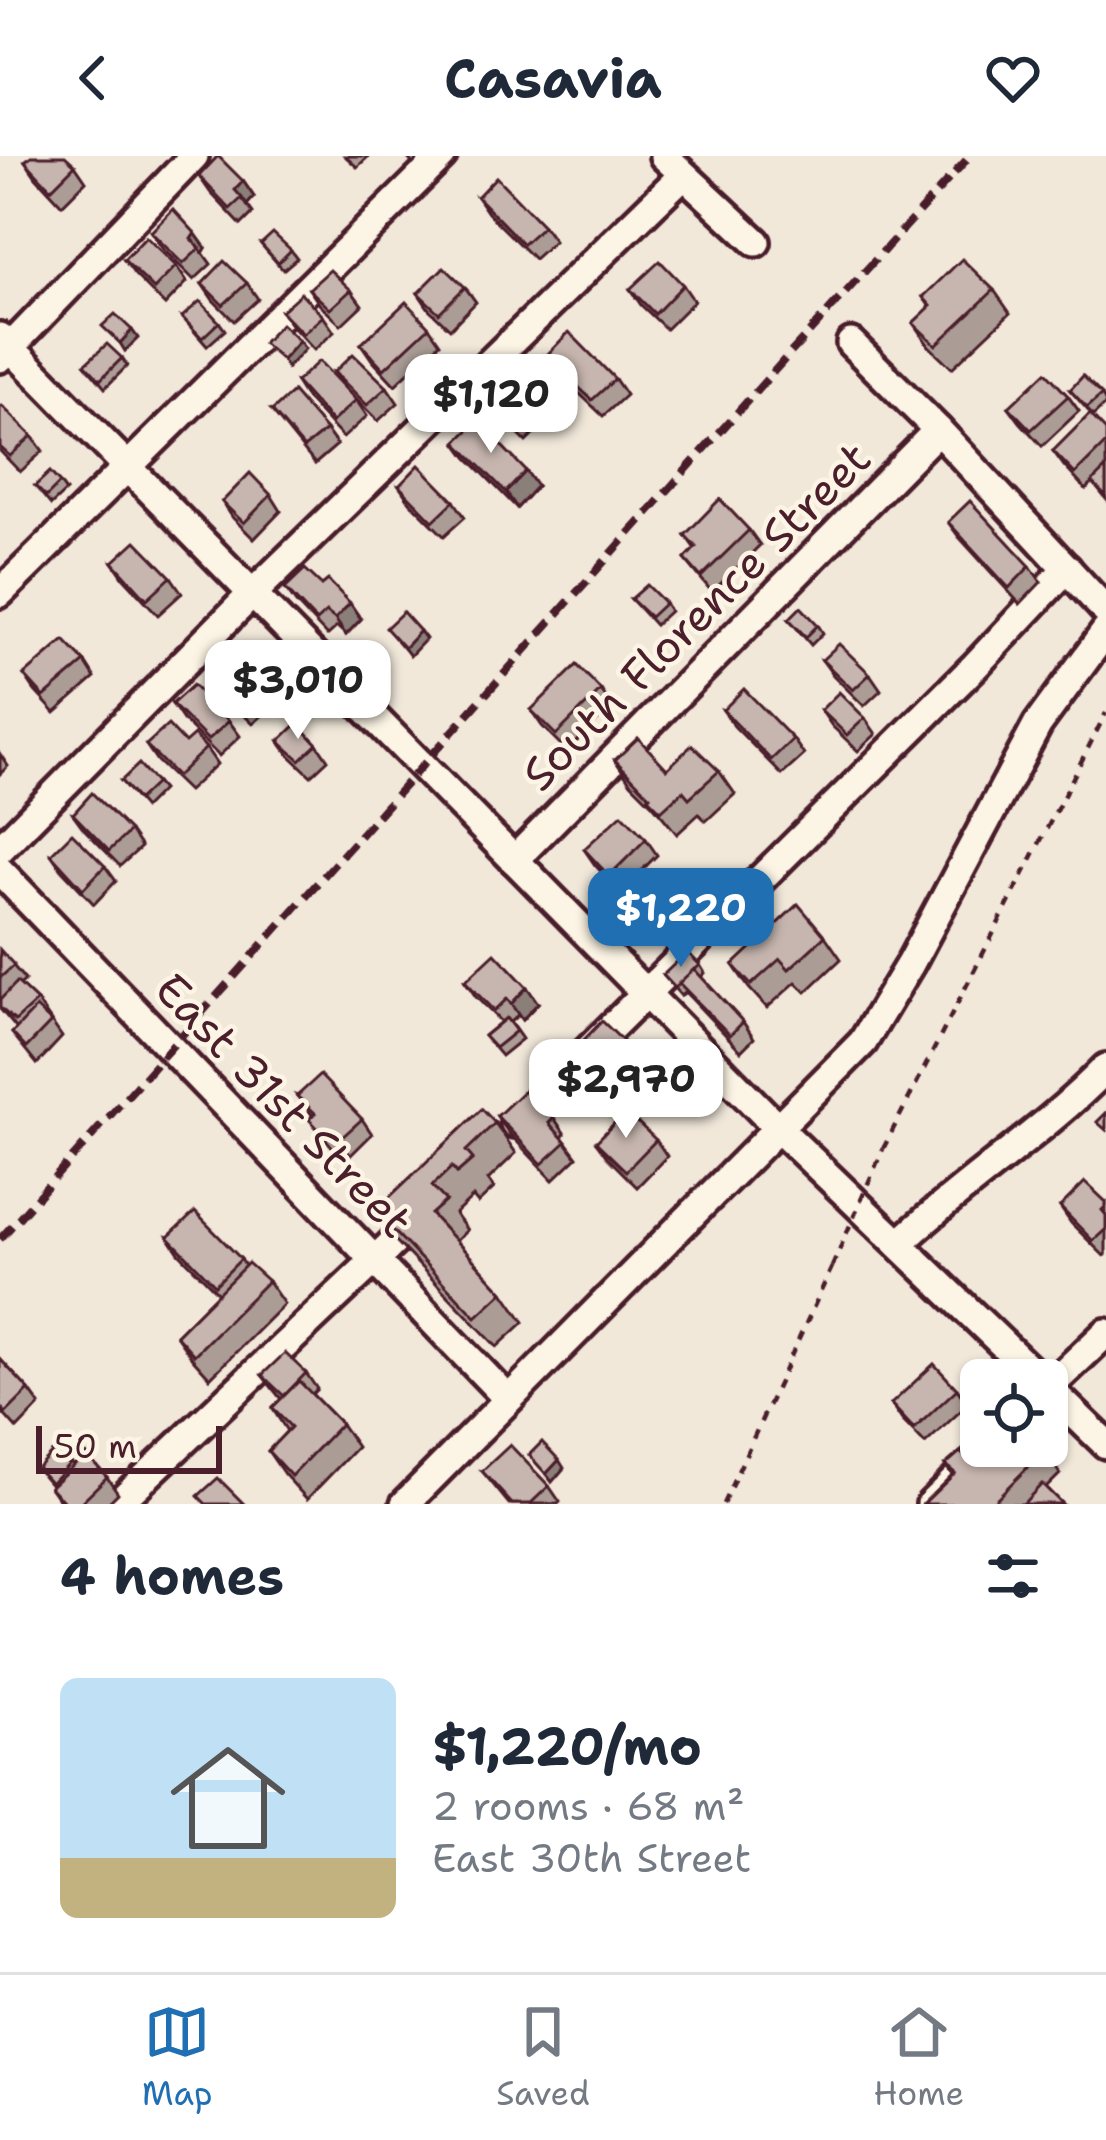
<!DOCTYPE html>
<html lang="en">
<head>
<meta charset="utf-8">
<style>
  body { margin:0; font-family:"Shantell Sans",sans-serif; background:#f2f2f3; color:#1f2937; height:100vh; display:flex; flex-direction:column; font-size:45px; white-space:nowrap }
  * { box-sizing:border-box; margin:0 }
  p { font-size:39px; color:#747a83 }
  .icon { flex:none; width:66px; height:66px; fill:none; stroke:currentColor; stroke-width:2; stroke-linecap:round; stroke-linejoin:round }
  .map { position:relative; height:1348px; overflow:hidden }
  .sheet { display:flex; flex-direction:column; background:#fff; flex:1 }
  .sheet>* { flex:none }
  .fabs { position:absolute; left:960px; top:1203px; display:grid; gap:24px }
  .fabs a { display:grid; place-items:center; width:108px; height:108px; border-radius:18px; background:#fff; box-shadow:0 3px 9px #0004; font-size:60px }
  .scale { position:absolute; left:36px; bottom:30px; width:186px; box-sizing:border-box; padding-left:12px; border:6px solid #4a1f2b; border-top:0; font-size:33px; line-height:42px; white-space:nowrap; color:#4a1f2b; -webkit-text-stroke:9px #fcf5e5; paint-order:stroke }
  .price { position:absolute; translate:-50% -102px; padding:0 27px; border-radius:24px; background:#fff; color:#222; font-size:39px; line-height:78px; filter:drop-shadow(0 3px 6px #0008) }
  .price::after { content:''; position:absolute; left:50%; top:72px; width:36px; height:27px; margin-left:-18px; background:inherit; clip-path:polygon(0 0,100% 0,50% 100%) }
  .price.current { background:#1f6fb2; color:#fff }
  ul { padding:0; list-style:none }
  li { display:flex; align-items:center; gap:36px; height:300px; padding:0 60px }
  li+li { border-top:3px solid #e0e1e3 }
  li span { display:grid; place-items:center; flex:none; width:336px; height:240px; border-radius:18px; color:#555 }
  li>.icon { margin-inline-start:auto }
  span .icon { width:144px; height:144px; fill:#fffc; stroke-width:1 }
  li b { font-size:51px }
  h2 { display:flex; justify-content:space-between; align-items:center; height:144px; padding:0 60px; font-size:51px }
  header { display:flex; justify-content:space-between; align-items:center; height:156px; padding:0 60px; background:#fff; font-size:54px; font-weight:700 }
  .menu { display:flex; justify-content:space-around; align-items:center; height:168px; border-top:3px solid #e0e1e3; background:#fff; font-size:33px; color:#747a83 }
  .menu a { display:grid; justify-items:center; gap:6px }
  .menu .current { color:#1f6fb2 }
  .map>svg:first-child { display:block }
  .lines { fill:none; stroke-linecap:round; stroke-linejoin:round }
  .minor-casing { stroke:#4a1f2b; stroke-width:36 }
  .path { stroke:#4a1f2b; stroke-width:4.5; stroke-dasharray:9 9; stroke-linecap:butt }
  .minor { stroke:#fcf5e5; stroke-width:27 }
  .rail { stroke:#4a1f2b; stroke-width:8; stroke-dasharray:18 9; stroke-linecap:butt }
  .path-bridge { stroke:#4a1f2b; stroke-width:4.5; stroke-dasharray:9 9; stroke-linecap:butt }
  .wall { fill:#ab9d96; stroke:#4a1f2b; stroke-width:3 }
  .shaded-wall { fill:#8b7f7a; stroke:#4a1f2b; stroke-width:3 }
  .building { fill:#c7b6af; stroke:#4a1f2b; stroke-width:3 }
  .labels { text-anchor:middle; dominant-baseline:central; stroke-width:9; stroke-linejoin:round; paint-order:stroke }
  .street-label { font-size:45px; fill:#4a1f2b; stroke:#fcf5e5 }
</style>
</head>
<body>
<header><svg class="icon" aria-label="back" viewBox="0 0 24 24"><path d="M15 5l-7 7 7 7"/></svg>Casavia<svg class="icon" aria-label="heart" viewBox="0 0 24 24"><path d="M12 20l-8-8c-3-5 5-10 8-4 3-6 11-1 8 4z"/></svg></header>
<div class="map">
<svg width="1106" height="1348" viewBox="0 0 1106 1348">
  <rect width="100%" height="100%" fill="#f1e8da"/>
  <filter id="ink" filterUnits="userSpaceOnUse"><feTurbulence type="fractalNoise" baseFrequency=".00833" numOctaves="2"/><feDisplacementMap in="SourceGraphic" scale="24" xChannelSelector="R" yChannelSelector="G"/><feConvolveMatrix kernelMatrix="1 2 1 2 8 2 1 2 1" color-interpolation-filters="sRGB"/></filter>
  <g filter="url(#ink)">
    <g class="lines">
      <defs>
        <g id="minor">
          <path d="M 664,0 L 756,86"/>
          <path d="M 0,181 L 780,974 L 1040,1224"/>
          <path d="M 851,187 L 938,274 L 1106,455"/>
          <path d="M 0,202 L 194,0"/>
          <path d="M 0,437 L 442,0"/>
          <path d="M 0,693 L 252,438 L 683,19"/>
          <path d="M 514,704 L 938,274"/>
          <path d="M 0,715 L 507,1242"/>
          <path d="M 515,967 L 975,510 L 1067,412"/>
          <path d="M 899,1088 C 964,1026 1043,977 1106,912"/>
          <path d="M 1047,1231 L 1106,1288"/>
          <path d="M 1047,1233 L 1106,1177"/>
          <path d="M 117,1348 L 419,1062"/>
          <path d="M 405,1348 L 863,886 L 910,808 L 1038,568 L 1106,475"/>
          <path d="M 931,1348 L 990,1290"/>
        </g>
      </defs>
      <use href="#minor" class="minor-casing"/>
      <g class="path">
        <path d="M 883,993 L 1106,557"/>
        <path d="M 723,1348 L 832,1111"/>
      </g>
      <use href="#minor" class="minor"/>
      <path class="rail" d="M 0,1083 L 784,204 L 970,0"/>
      <path class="path-bridge" d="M 832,1111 L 883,993"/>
    </g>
    <g class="wall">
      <path d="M 345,0 L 367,0 L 368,1 L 357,11 Z"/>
      <path d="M 406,0 L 421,0 L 413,8 Z"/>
      <path d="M 25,5 L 75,9 L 86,25 L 62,49 L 36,21 Z"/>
      <path d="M 199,20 L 243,25 L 254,41 L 247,49 L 253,57 L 241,69 L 210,36 Z"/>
      <path d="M 477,41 L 543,70 L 554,85 L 534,103 L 488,57 Z"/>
      <path d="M 151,76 L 206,92 L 203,97 L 211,108 L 194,124 L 162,92 Z"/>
      <path d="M 261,88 L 291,94 L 297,102 L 283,114 Z"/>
      <path d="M 124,104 L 176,110 L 187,126 L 165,149 L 135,119 Z"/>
      <path d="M 247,127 L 258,143 L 234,165 L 213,144 L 202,128 Z"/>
      <path d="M 683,129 L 694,145 L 666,173 L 641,149 L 630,133 Z"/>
      <path d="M 465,131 L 476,146 L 450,173 L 429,153 L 418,137 Z"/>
      <path d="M 309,133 L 351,134 L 362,149 L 341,169 L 320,149 Z"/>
      <path d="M 994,134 L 1010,157 L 952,212 L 929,190 L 913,167 L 930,151 L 923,141 Z"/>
      <path d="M 281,155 L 323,160 L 334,176 L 314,194 L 292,170 Z"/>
      <path d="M 182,161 L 219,166 L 225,174 L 207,190 Z"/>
      <path d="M 429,171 L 440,187 L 395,229 L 372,204 L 361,188 Z"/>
      <path d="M 546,200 L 615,223 L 626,239 L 603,260 L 557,216 Z"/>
      <path d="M 122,202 L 127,210 L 105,232 L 85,208 Z"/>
      <path d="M 334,216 L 387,231 L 398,247 L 378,265 L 345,232 Z"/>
      <path d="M 296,226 L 356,244 L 367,260 L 343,282 L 306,242 Z"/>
      <path d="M 1070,234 L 1102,239 L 1106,248 L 1093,260 Z"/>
      <path d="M 548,237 L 559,253 L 526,286 L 495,255 L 484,239 Z"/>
      <path d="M 1068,240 L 1079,255 L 1042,290 L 1020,266 L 1009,251 Z"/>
      <path d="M 0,252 L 32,280 L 43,295 L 20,316 L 0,295 Z"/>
      <path d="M 272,255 L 326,274 L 337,289 L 315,308 Z"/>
      <path d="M 1106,275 L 1106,343 L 1093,327 L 1086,334 L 1064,310 L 1053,295 Z"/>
      <path d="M 456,286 L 537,330 L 517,352 L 467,301 Z"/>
      <path d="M 60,327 L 66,335 L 51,349 L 35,330 Z"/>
      <path d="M 399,330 L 454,345 L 465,361 L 444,380 L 410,346 Z"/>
      <path d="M 271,339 L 281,355 L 254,383 L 233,362 L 222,346 Z"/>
      <path d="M 948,366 L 1030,410 L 1041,426 L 1020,448 L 959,381 Z"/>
      <path d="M 749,374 L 760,389 L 712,436 L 685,403 L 695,393 L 685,379 Z"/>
      <path d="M 113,406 L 171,421 L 182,437 L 158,459 L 124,422 Z"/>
      <path d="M 285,432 L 361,463 L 346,479 L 337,471 L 327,480 L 296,447 Z"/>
      <path d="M 631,443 L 665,447 L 670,455 L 655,469 Z"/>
      <path d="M 789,463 L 818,469 L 823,477 L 811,489 Z"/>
      <path d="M 822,504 L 870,518 L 881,534 L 864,550 L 833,519 Z"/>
      <path d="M 85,506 L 95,522 L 55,557 L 35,535 L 24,519 Z"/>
      <path d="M 209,519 L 267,529 L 278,545 L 253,568 L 220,535 Z"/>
      <path d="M 601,534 L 612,550 L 567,595 L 542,570 L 531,554 Z"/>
      <path d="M 172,548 L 229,565 L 240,580 L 219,600 L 183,564 Z"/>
      <path d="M 723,554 L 793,583 L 804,599 L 782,619 L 734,570 Z"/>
      <path d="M 821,554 L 865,562 L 876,578 L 858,595 L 832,570 Z"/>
      <path d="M 279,585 L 317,588 L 328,604 L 311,620 L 290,600 Z"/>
      <path d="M 185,587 L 206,592 L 217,608 L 188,635 L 157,605 L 146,589 Z"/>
      <path d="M 0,598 L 8,610 L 0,618 Z"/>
      <path d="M 615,604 L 667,613 L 719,615 L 735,638 L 706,665 L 699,658 L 677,678 L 653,649 L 631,627 Z"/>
      <path d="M 121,625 L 156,627 L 162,634 L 144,652 Z"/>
      <path d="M 73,658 L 130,675 L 141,691 L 120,710 L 84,673 Z"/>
      <path d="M 646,683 L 657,699 L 620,736 L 595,709 L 584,693 Z"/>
      <path d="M 51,698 L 105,710 L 116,725 L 94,748 L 62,714 Z"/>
      <path d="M 825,780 L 841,803 L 806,836 L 796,826 L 767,852 L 749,832 L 733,809 Z"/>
      <path d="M 0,794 L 25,824 L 20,829 L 37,845 L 62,881 L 37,908 L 12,877 L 17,873 L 0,853 Z"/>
      <path d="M 700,809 L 705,817 L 701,821 L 743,866 L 754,882 L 741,895 L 685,836 L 681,840 L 663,819 Z"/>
      <path d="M 465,825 L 538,847 L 522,864 L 518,859 L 510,866 L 522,883 L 501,900 L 484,880 L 501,866 L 476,841 Z"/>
      <path d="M 578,890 L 630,892 L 641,908 L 616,933 L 589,905 Z"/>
      <path d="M 556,916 L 591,916 L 596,924 L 578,941 Z"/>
      <path d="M 297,940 L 362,963 L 372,978 L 351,999 L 340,988 L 334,993 L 309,963 L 313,960 Z"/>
      <path d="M 497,960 L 554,962 L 565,978 L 562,981 L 577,1001 L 553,1024 L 508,976 Z"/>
      <path d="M 495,967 L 516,997 L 488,1024 L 494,1032 L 478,1047 L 473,1041 L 455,1058 L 467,1074 L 456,1085 L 503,1136 L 524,1166 L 497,1191 L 396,1085 L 375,1055 Z"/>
      <path d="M 656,984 L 667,1000 L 637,1031 L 607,1001 L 596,986 Z"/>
      <path d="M 1106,1046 L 1106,1099 L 1104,1100 L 1071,1067 L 1060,1051 Z"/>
      <path d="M 168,1081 L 241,1103 L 245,1110 L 268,1125 L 284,1148 L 210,1222 L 192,1202 L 176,1179 L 218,1137 L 179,1097 Z"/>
      <path d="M 0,1203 L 29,1234 L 40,1249 L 17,1273 L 0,1254 Z"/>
      <path d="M 306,1217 L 317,1233 L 312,1238 L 341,1268 L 357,1291 L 307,1343 L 284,1318 L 268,1295 L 287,1275 L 272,1252 L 281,1243 L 262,1219 Z"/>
      <path d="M 957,1233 L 968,1248 L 925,1288 L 902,1264 L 891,1248 Z"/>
      <path d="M 1044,1295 L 1060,1318 L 1046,1332 L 1062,1348 L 923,1348 L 952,1319 L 945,1309 L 972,1308 Z"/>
      <path d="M 71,1306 L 73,1309 L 107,1321 L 118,1337 L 107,1348 L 62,1348 L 50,1331 L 52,1330 L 37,1312 Z"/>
      <path d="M 482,1315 L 549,1330 L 560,1346 L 558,1348 L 509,1348 Z"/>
    </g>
    <g class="shaded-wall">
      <path d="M 243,25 L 254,41 L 247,49 L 235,34 Z"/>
      <path d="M 195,77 L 206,92 L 203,97 L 191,83 Z"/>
      <path d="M 132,174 L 138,182 L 125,195 L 120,187 Z"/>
      <path d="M 299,185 L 305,193 L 287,212 L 282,204 Z"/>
      <path d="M 526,315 L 537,330 L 517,352 L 506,336 Z"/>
      <path d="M 350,447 L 361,463 L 346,479 L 335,463 Z"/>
      <path d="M 420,475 L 426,483 L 410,500 L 404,492 Z"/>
      <path d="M 527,831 L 538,847 L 522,864 L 511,848 Z"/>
      <path d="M 559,1304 L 564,1312 L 552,1326 L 546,1318 Z"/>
    </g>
    <g class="building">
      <path d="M 31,0 L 65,0 L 75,9 L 51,33 L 25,5 Z"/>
      <path d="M 218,0 L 243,25 L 235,34 L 242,42 L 230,53 L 199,20 Z"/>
      <path d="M 496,21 L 543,70 L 523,88 L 477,41 Z"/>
      <path d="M 173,53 L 195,77 L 191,83 L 200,92 L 183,108 L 151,76 Z"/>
      <path d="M 273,77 L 291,94 L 278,107 L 261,88 Z"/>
      <path d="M 146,81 L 176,110 L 154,133 L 124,104 Z"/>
      <path d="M 962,103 L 994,134 L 936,189 L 913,167 L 931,150 L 923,141 Z"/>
      <path d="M 224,105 L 247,127 L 223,149 L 202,128 Z"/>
      <path d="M 660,105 L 683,129 L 655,158 L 630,133 Z"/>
      <path d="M 444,111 L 465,131 L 439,157 L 418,137 Z"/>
      <path d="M 330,114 L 351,134 L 330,153 L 309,133 Z"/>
      <path d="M 301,137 L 323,160 L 303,178 L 281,155 Z"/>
      <path d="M 200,145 L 219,166 L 202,182 L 182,161 Z"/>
      <path d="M 406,146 L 429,171 L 384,213 L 361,188 Z"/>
      <path d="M 115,158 L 132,174 L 120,187 L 102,170 Z"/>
      <path d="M 281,168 L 299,185 L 282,204 L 263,187 Z"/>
      <path d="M 569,176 L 615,223 L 592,244 L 546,200 Z"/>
      <path d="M 107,188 L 122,202 L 100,224 L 85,208 Z"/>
      <path d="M 353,198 L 387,231 L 367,249 L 334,216 Z"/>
      <path d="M 319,205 L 356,244 L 332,266 L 296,226 Z"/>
      <path d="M 518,207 L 548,237 L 515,270 L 484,239 Z"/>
      <path d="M 1046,216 L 1068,240 L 1031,274 L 1009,251 Z"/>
      <path d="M 1083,220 L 1102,239 L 1087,252 L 1070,234 Z"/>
      <path d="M 293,236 L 326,274 L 304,292 L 272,255 Z"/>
      <path d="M 2,250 L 32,280 L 10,300 L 0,291 L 0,252 Z"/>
      <path d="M 1090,258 L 1106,275 L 1106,287 L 1075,318 L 1053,295 Z"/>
      <path d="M 478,265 L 526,315 L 506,336 L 456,286 Z"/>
      <path d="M 419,309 L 454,345 L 433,365 L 399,330 Z"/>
      <path d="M 1106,312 L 1106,339 L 1105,340 L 1092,326 Z"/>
      <path d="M 50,316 L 60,327 L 46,341 L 35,330 Z"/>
      <path d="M 250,317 L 271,339 L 244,367 L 222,346 Z"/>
      <path d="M 720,343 L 749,374 L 701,421 L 685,403 L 696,391 L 685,379 Z"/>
      <path d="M 970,345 L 1030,410 L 1009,432 L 948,366 Z"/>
      <path d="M 136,385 L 171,421 L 147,443 L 113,406 Z"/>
      <path d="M 305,413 L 322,429 L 328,424 L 350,447 L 335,463 L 326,456 L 316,465 L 285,432 Z"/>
      <path d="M 647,429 L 665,447 L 650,461 L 631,443 Z"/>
      <path d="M 801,451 L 818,469 L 806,481 L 789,463 Z"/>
      <path d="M 403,456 L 420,475 L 404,492 L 386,472 Z"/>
      <path d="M 64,484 L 85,506 L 44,541 L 24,519 Z"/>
      <path d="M 839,488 L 870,518 L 853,534 L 822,504 Z"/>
      <path d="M 233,496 L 267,529 L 242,552 L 209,519 Z"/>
      <path d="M 577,509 L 601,534 L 556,579 L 531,554 Z"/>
      <path d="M 193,529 L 229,565 L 208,584 L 172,548 Z"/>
      <path d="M 744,533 L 793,583 L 771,604 L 723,554 Z"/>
      <path d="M 839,536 L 865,562 L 847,579 L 821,554 Z"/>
      <path d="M 298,567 L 317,588 L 300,604 L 279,585 Z"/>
      <path d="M 168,569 L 185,587 L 194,579 L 206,592 L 177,620 L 146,589 Z"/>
      <path d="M 638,582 L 667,613 L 692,589 L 719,615 L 689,642 L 683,635 L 661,655 L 648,642 L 650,640 L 615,604 Z"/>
      <path d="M 139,608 L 156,627 L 138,644 L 121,625 Z"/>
      <path d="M 92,637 L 130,675 L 109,695 L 73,658 Z"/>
      <path d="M 622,658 L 646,683 L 609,720 L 584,693 Z"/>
      <path d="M 72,677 L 105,710 L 83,733 L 51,698 Z"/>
      <path d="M 798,748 L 825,780 L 789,813 L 780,803 L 751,829 L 733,809 Z"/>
      <path d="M 0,794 L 14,809 L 0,822 Z"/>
      <path d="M 687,796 L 700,809 L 675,832 L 663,819 Z"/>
      <path d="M 495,797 L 527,831 L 511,848 L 507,843 L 494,855 L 465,825 Z"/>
      <path d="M 694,813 L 743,866 L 730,879 L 679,827 Z"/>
      <path d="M 17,826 L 37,845 L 15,865 L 0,852 L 0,844 Z"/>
      <path d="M 36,852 L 51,866 L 26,892 L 12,877 Z"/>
      <path d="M 506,862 L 516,875 L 495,892 L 484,880 Z"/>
      <path d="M 602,865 L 630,892 L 605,917 L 578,890 Z"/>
      <path d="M 575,899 L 591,916 L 572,933 L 556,916 Z"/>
      <path d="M 320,919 L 362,963 L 340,983 L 329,972 L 323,978 L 309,963 L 315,957 L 297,940 Z"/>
      <path d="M 526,933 L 554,962 L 549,967 L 566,986 L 542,1008 L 497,960 Z"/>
      <path d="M 482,953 L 495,967 L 466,995 L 473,1003 L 457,1017 L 452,1011 L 432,1030 L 446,1045 L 431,1058 L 503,1136 L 476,1161 L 375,1055 Z"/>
      <path d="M 626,955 L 656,984 L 626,1015 L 596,986 Z"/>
      <path d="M 1106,957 L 1106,974 L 1097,966 Z"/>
      <path d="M 1085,1026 L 1106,1046 L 1106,1050 L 1102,1054 L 1106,1059 L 1106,1073 L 1093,1085 L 1060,1051 Z"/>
      <path d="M 195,1056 L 241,1103 L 215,1129 L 168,1081 Z"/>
      <path d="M 248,1107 L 268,1125 L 194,1199 L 176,1179 Z"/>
      <path d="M 285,1197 L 306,1217 L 284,1240 L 262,1219 Z"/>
      <path d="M 0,1203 L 29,1234 L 6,1257 L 0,1250 Z"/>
      <path d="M 934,1208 L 957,1233 L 914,1273 L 891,1248 Z"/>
      <path d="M 299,1225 L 341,1268 L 291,1320 L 268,1295 L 291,1271 L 272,1252 Z"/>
      <path d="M 542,1286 L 559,1304 L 546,1318 L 529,1299 Z"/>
      <path d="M 510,1289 L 549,1330 L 530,1348 L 512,1348 L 482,1315 Z"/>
      <path d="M 990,1290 L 1039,1290 L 1044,1295 L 991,1348 L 923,1348 L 955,1317 L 945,1309 L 960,1296 L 972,1308 Z"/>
      <path d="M 56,1292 L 71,1306 L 51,1327 L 37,1312 Z"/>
      <path d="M 86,1298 L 107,1321 L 79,1348 L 66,1348 L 50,1331 Z"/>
      <path d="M 218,1322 L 244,1348 L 206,1348 L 198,1340 Z"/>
      <path d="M 1042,1328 L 1062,1348 L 1023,1348 Z"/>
    </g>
  </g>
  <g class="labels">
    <g class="street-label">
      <text transform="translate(696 460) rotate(-45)">South Florence Street</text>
      <text transform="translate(284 949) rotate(46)">East 31st Street</text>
    </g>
  </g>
</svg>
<div class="fabs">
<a><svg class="icon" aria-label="locate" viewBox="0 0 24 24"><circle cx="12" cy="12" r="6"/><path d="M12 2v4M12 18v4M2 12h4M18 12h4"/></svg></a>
</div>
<div class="scale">50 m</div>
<b class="price" style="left:491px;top:300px">$1,120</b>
<b class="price" style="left:298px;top:586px">$3,010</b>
<b class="price current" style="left:681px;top:814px">$1,220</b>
<b class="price" style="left:626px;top:985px">$2,970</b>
</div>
<section class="sheet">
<h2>4 homes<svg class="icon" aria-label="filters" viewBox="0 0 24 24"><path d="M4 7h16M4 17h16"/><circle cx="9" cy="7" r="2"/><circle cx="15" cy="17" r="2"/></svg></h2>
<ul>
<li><span style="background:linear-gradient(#bfe0f5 75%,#c2b280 0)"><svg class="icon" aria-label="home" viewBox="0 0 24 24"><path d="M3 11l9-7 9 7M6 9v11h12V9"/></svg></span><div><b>$1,220/mo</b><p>2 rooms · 68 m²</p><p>East 30th Street</p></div></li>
</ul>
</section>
<nav class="menu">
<a class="current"><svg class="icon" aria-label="map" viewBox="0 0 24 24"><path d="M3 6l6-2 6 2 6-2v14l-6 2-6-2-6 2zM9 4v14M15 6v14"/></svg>Map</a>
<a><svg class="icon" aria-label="saved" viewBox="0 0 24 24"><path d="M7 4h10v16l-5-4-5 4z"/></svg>Saved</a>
<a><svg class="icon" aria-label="home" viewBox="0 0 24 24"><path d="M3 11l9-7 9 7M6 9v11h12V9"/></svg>Home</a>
</nav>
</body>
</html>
